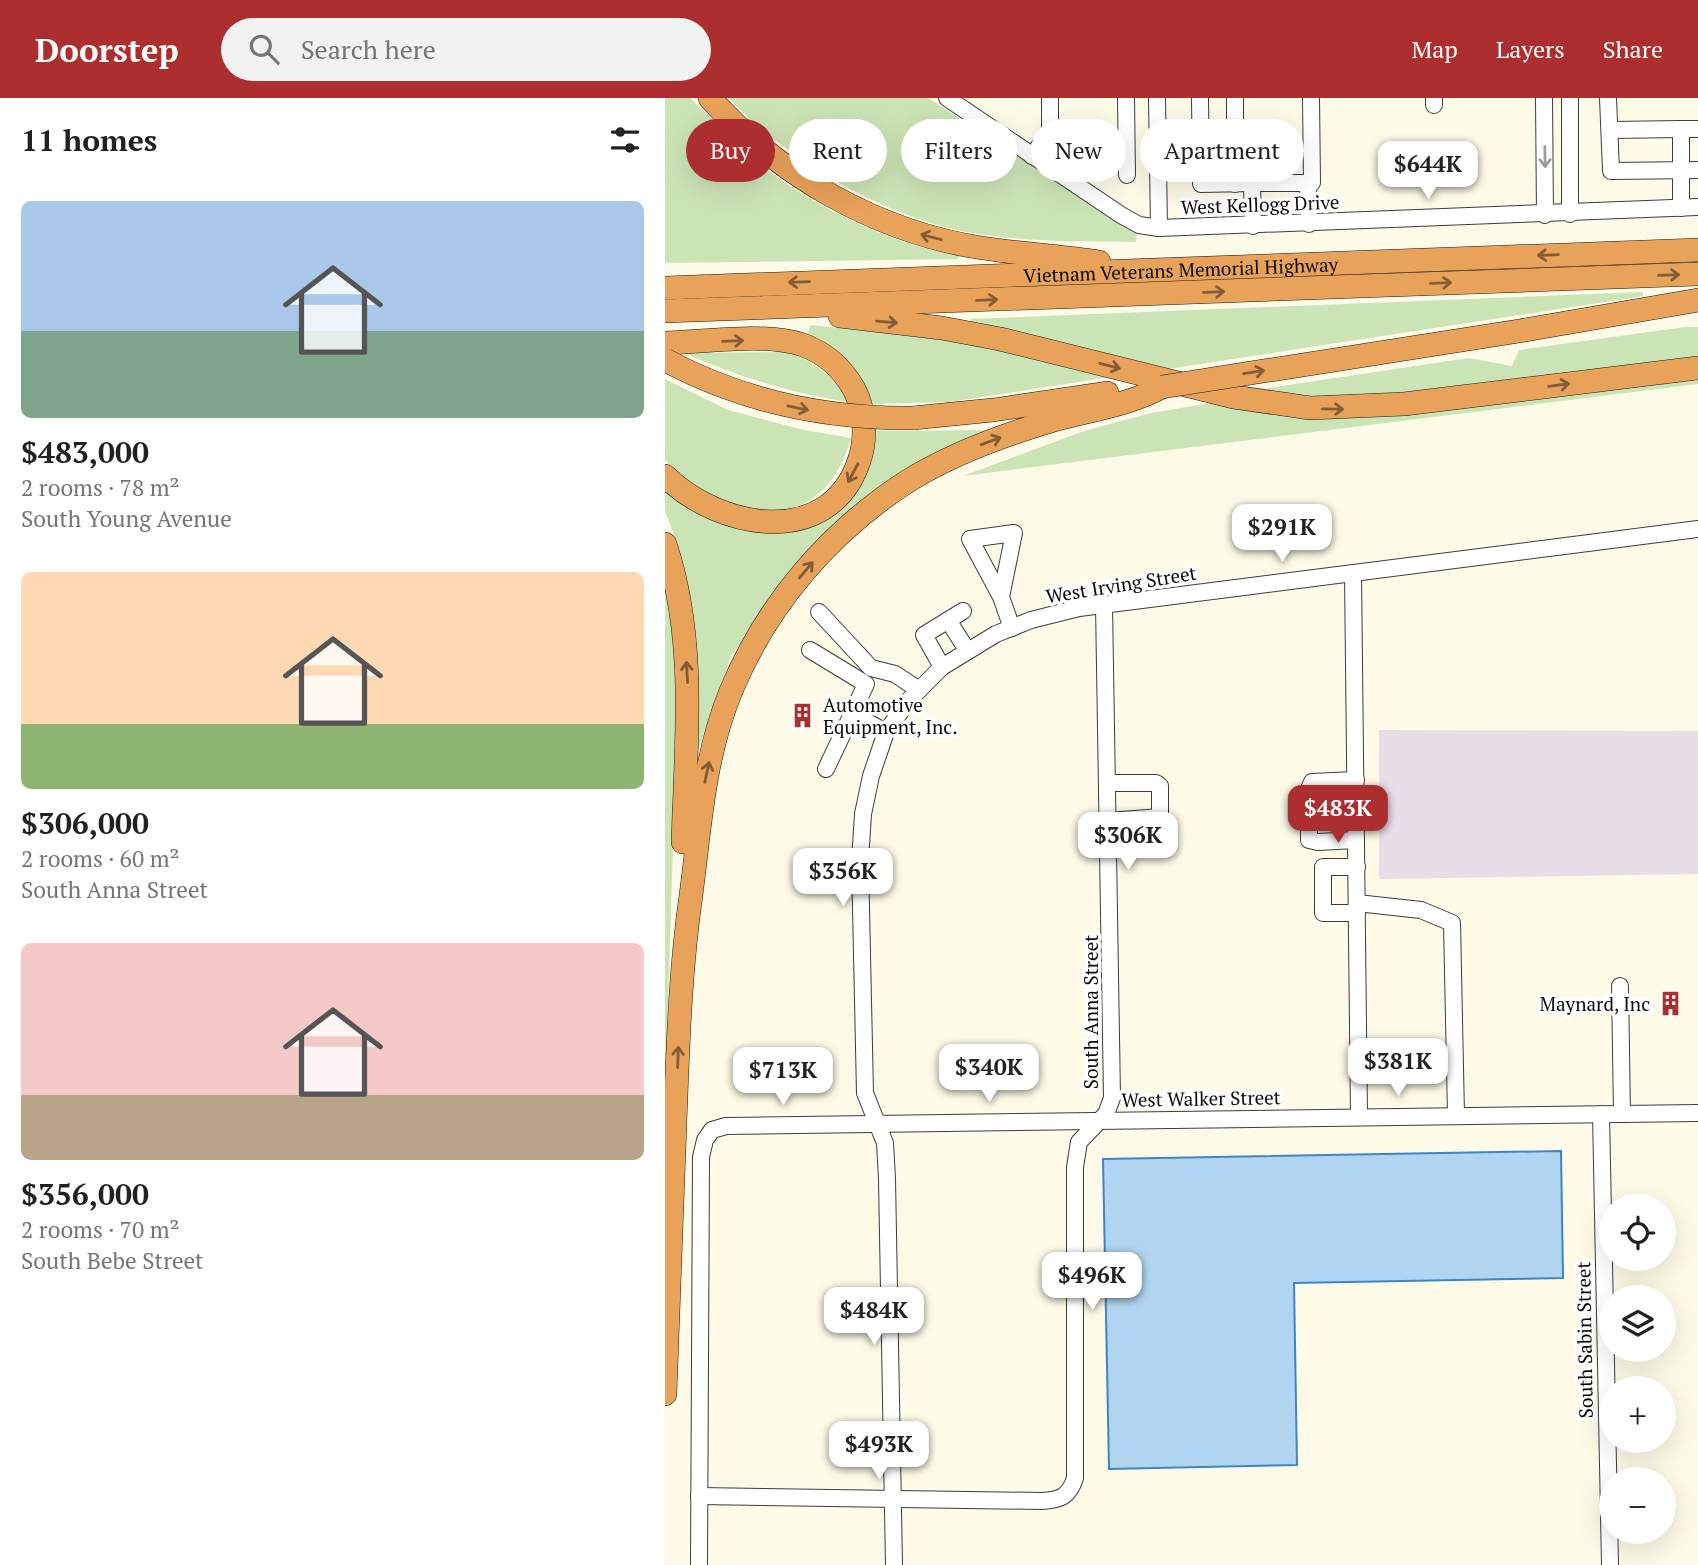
<!DOCTYPE html>
<html lang="en">
<head>
<meta charset="utf-8">
<style>
  body { margin:0; font-family:"PT Serif",serif; background:#f2f2f2; color:#202124; height:100vh; display:flex; flex-direction:column; font-size:26px; white-space:nowrap }
  * { box-sizing:border-box; margin:0 }
  p { font-size:23px; color:#757577 }
  .icon { flex:none; width:38px; height:38px; fill:none; stroke:currentColor; stroke-width:2; stroke-linecap:round; stroke-linejoin:round }
  .map { position:relative; flex:1; overflow:hidden }
  .sheet { display:flex; flex-direction:column; background:#fff; width:665px }
  .sheet>* { flex:none }
  .hud { position:absolute; left:21px; top:21px; width:665px; height:63px; display:flex; gap:14px }
  .tools { position:absolute; left:934px; top:1096px; display:grid; gap:14px }
  .tools a { display:grid; place-items:center; width:77px; height:77px; border-radius:50%; background:#fff; box-shadow:0 7px 28px #0002; font-size:35px }
  .price { position:absolute; translate:-50% -60px; padding:0 16px; border-radius:14px; background:#fff; color:#222; font-size:23px; line-height:46px; filter:drop-shadow(0 2px 4px #0008) }
  .price::after { content:''; position:absolute; left:50%; top:42px; width:21px; height:16px; margin-left:-10px; background:inherit; clip-path:polygon(0 0,100% 0,50% 100%) }
  .price.current { background:#ad2e2e; color:#fff }
  ul { padding:0; list-style:none }
  li { display:grid; align-content:center; gap:14px; height:371px; padding:0 21px }
  li span { display:grid; place-items:center; height:217px; border-radius:10px; color:#555 }
  li>.icon { margin-inline-start:auto }
  span .icon { width:126px; height:126px; fill:#fffc; stroke-width:1 }
  li b { font-size:30px }
  h2 { display:flex; justify-content:space-between; align-items:center; height:84px; padding:0 21px; font-size:30px }
  .pill { padding:0 24px; border-radius:32px; background:#fff; box-shadow:0 7px 28px #0002; font-size:24px; line-height:63px }
  .pill.current { background:#ad2e2e; color:#fff }
  header { display:flex; align-items:center; gap:42px; box-sizing:border-box; height:98px; padding:0 35px; background:#ad2e2e; color:#fff }
  header strong { font-size:33px }
  nav { display:flex; gap:38px; margin-inline-start:auto; font-size:24px }
  .search { width:490px; height:63px; background:#f2f2f2; display:flex; align-items:center; gap:18px; box-sizing:border-box; padding:0 24px; border-radius:38px; color:#757577; font-size:26px }
  main { display:flex; flex:1; min-height:0 }
  .map>svg:first-child { display:block }
  .industrial { fill:#e8dee8 }
  .green { fill:#cbe4b5 }
  .water { fill:#b1d5f0; stroke:#3e86c1; stroke-width:2 }
  .lines { fill:none; stroke-linecap:round; stroke-linejoin:round }
  .minor-casing { stroke:#3c3c3c; stroke-width:18 }
  .highway-casing { stroke:#1a1a1a; stroke-width:24 }
  .minor { stroke:#fff; stroke-width:16 }
  .highway { stroke:#e9a25a; stroke-width:23 }
  .highway-bridge-casing { stroke:#1a1a1a; stroke-width:24; stroke-linecap:butt }
  .highway-bridge { stroke:#e9a25a; stroke-width:23 }
  .oneway { stroke:#9d9d9d }
  .oneway2 { stroke:#845d36 }
  .labels { text-anchor:middle; dominant-baseline:central; stroke-width:7; stroke-linejoin:round; paint-order:stroke }
  .street-label { font-size:19px; fill:#090909; stroke:#fff }
  .poi-label { font-size:19px; fill:#090909; stroke:#fff; text-anchor:start }
</style>
</head>
<body>
<header>
<strong>Doorstep</strong>
<div class="search"><svg class="icon" aria-label="search" viewBox="0 0 24 24"><circle cx="10" cy="10" r="6"/><path d="M15 15l6 6"/></svg>Search here</div>
<nav><a>Map</a><a>Layers</a><a>Share</a></nav>
</header>
<main>
<section class="sheet">
<h2>11 homes<svg class="icon" aria-label="filters" viewBox="0 0 24 24"><path d="M4 7h16M4 17h16"/><circle cx="9" cy="7" r="2"/><circle cx="15" cy="17" r="2"/></svg></h2>
<ul>
<li><span style="background:linear-gradient(#a9c7e8 60%,#7fa58c 0)"><svg class="icon" aria-label="home" viewBox="0 0 24 24"><path d="M3 11l9-7 9 7M6 9v11h12V9"/></svg></span><div><b>$483,000</b><p>2 rooms · 78 m²</p><p>South Young Avenue</p></div></li>
<li><span style="background:linear-gradient(#ffd9b3 70%,#8fb573 0)"><svg class="icon" aria-label="home" viewBox="0 0 24 24"><path d="M3 11l9-7 9 7M6 9v11h12V9"/></svg></span><div><b>$306,000</b><p>2 rooms · 60 m²</p><p>South Anna Street</p></div></li>
<li><span style="background:linear-gradient(#f6c9c9 70%,#b9a48a 0)"><svg class="icon" aria-label="home" viewBox="0 0 24 24"><path d="M3 11l9-7 9 7M6 9v11h12V9"/></svg></span><div><b>$356,000</b><p>2 rooms · 70 m²</p><p>South Bebe Street</p></div></li>
</ul>
</section>
<div class="map">
<svg width="1033" height="1467" viewBox="0 0 1033 1467">
  <rect width="100%" height="100%" fill="#fdfae8"/>
  <path class="industrial" d="M 714,632 L 1033,633 L 1033,776 L 714,781 Z"/>
  <g class="green">
    <path d="M 0,0 L 25,0 C 50,23 74,48 100,70 C 150,110 232,149 295,157 L 294,161 L 0,165 Z"/>
    <path d="M 64,0 L 263,0 L 472,136 L 471,144 C 424,143 375,144 328,138 C 234,128 128,68 64,0 Z"/>
    <path d="M 977,194 L 979,198 L 503,271 L 306,226 L 305,221 Z"/>
    <path d="M 146,227 L 323,246 L 445,279 L 285,304 L 205,306 L 142,237 Z"/>
    <path d="M 1020,229 L 1033,229 L 1033,262 L 688,303 L 603,298 L 603,290 L 804,260 L 847,268 L 854,252 Z"/>
    <path d="M 124,254 C 148,263 172,280 183,304 C 125,295 73,278 18,255 Z"/>
    <path d="M 1033,278 L 1033,286 L 298,378 L 419,333 L 486,315 L 551,304 L 614,317 L 670,319 Z"/>
    <path d="M 0,281 L 63,312 L 139,332 L 186,340 C 158,442 61,426 0,362 Z"/>
    <path d="M 332,332 L 186,415 L 142,453 L 66,558 L 32,655 L 31,545 L 10,439 L 0,413 L 0,390 L 58,424 L 169,415 C 196,394 206,366 212,333 Z"/>
    <path d="M 0,485 L 10,539 L 12,623 L 0,996 Z"/>
  </g>
  <path class="water" d="M 896,1053 L 898,1180 L 629,1185 L 632,1367 L 444,1371 L 438,1061 Z"/>
  <g class="lines">
    <defs>
      <g id="minor">
        <path d="M 282,0 L 456,117 L 474,127 L 494,130 L 1033,109"/>
        <path d="M 461,0 L 462,77"/>
        <path d="M 492,0 L 494,130"/>
        <path d="M 535,0 L 536,86 L 587,85"/>
        <path d="M 570,0 L 570,86"/>
        <path d="M 769,0 L 769,7"/>
        <path d="M 879,0 L 880,117"/>
        <path d="M 905,0 L 905,116"/>
        <path d="M 943,0 L 946,73 L 1033,72"/>
        <path d="M 946,32 L 1016,31"/>
        <path d="M 367,58 L 385,34 L 385,0"/>
        <path d="M 643,85 L 647,85 L 646,0"/>
        <path d="M 1016,110 L 1016,31 L 1033,31"/>
        <path d="M 588,128 L 587,85 L 643,85 L 644,126"/>
        <path d="M 688,475 L 694,1019"/>
        <path d="M 336,499 L 349,435 L 305,441 L 336,499 L 347,530"/>
        <path d="M 154,514 L 206,570 L 230,576 L 254,592"/>
        <path d="M 283,522 L 302,552"/>
        <path d="M 145,552 L 201,586 L 187,616"/>
        <path d="M 277,569 L 259,537 L 298,513"/>
        <path d="M 161,671 L 187,616 L 221,634"/>
        <path d="M 691,682 L 647,684 L 644,691 L 644,742 L 653,744 L 691,742"/>
        <path d="M 444,685 L 491,685 L 495,688 L 495,719 L 444,723"/>
        <path d="M 692,769 L 658,769 L 658,815 L 692,815"/>
        <path d="M 692,805 L 756,812 L 787,825 L 791,1017"/>
        <path d="M 955,888 L 957,1016"/>
        <path d="M 936,1016 L 945,1467"/>
        <path d="M 34,1398 L 377,1403 C 395,1402 404,1399 410,1380 L 410,1069 L 414,1044 L 441,1016 L 447,1000 L 439,507"/>
        <path d="M 34,1467 L 36,1059 L 40,1042 L 47,1032 L 61,1028 L 1033,1015"/>
        <path d="M 229,1467 L 222,1081 L 220,1045 L 200,995 L 195,763 L 198,716 L 206,678 L 221,634 L 243,603 L 277,569 L 331,536 L 366,522 L 414,510 L 1033,431"/>
      </g>
      <g id="highway">
        <path d="M 45,0 C 115,79 213,134 317,150 C 356,156 395,158 434,164"/>
        <path id="s1" d="M 0,190 L 1033,152"/>
        <path d="M 0,213 L 1033,176"/>
        <path d="M 175,218 L 277,230 L 335,241 L 569,299 L 645,310 L 739,306 L 1033,270"/>
        <path d="M 860,232 L 1033,202"/>
        <path d="M 0,245 C 40,244 100,234 138,247 C 160,255 177,270 189,291 C 200,312 202,340 194,363 C 164,452 54,431 0,378"/>
        <path d="M 248,320 L 328,312 L 442,295"/>
        <path d="M 0,446 C 32,542 21,644 18,744"/>
        <path d="M 0,1296 C 3,1206 7,1115 10,1024 C 13,948 15,873 26,797 C 35,728 39,658 66,593 C 102,506 164,434 243,383 C 288,355 338,337 389,322 C 425,312 464,307 497,289"/>
      </g>
    </defs>
    <use href="#minor" class="minor-casing"/>
    <use href="#highway" class="highway-casing"/>
    <use href="#minor" class="minor"/>
    <use href="#highway" class="highway"/>
    <defs>
      <g id="highway-bridge">
        <path d="M 0,262 C 77,303 161,321 248,320"/>
        <path d="M 497,289 L 860,232"/>
      </g>
    </defs>
    <use href="#highway-bridge" class="highway-bridge-casing"/>
    <use href="#highway-bridge" class="highway-bridge"/>
  </g>
  <defs><path id="oneway-shaft" d="M-6 0H5M1.5-3L5.5 0L1.5 3" fill="none" stroke-width="1.6" stroke-linecap="round" stroke-linejoin="round" transform="scale(1.75)"/></defs>
  <use class="oneway" href="#oneway-shaft" transform="translate(880 59) rotate(89)"/>
  <g class="oneway2">
    <use href="#oneway-shaft" transform="translate(266 139) rotate(-165)"/>
    <use href="#oneway-shaft" transform="translate(883 157) rotate(178)"/>
    <use href="#oneway-shaft" transform="translate(1004 177) rotate(-2)"/>
    <use href="#oneway-shaft" transform="translate(134 184) rotate(178)"/>
    <use href="#oneway-shaft" transform="translate(776 185) rotate(-2)"/>
    <use href="#oneway-shaft" transform="translate(549 194) rotate(-2)"/>
    <use href="#oneway-shaft" transform="translate(322 202) rotate(-2)"/>
    <use href="#oneway-shaft" transform="translate(222 224) rotate(5)"/>
    <use href="#oneway-shaft" transform="translate(68 243) rotate(-2)"/>
    <use href="#oneway-shaft" transform="translate(445 268) rotate(14)"/>
    <use href="#oneway-shaft" transform="translate(589 274) rotate(-9)"/>
    <use href="#oneway-shaft" transform="translate(894 287) rotate(-7)"/>
    <use href="#oneway-shaft" transform="translate(133 310) rotate(12)"/>
    <use href="#oneway-shaft" transform="translate(668 311) rotate(1)"/>
    <use href="#oneway-shaft" transform="translate(326 343) rotate(-20)"/>
    <use href="#oneway-shaft" transform="translate(188 375) rotate(118)"/>
    <use href="#oneway-shaft" transform="translate(141 472) rotate(-50)"/>
    <use href="#oneway-shaft" transform="translate(22 574) rotate(-93)"/>
    <use href="#oneway-shaft" transform="translate(42 674) rotate(-78)"/>
    <use href="#oneway-shaft" transform="translate(13 959) rotate(-88)"/>
  </g>
  <defs>
    <symbol id="building-bare" viewBox="-9 -9 18 18"><path d="M-4-6H4V6H1V3H-1V6H-4ZM-2.5-4.3h1.7v1.8h-1.7ZM.8-4.3h1.7v1.8H.8ZM-2.5-1h1.7V.8h-1.7ZM.8-1h1.7V.8H.8Z" fill="#ad2e2e" stroke="#fff" stroke-width="2.5" paint-order="stroke"/></symbol>
  </defs>
  <g fill-rule="evenodd">
    <use href="#building-bare" x="120" y="600" width="35" height="35"/>
    <use href="#building-bare" x="988" y="888" width="35" height="35"/>
  </g>
  <g class="labels">
    <g class="street-label">
      <text transform="translate(595 106) rotate(-2)">West Kellogg Drive</text>
      <text stroke="none"><textPath href="#s1" startOffset="516">Vietnam Veterans Memorial Highway</textPath></text>
      <text transform="translate(456 486) rotate(-9)">West Irving Street</text>
      <text transform="translate(425 914) rotate(-90)">South Anna Street</text>
      <text transform="translate(536 1000) rotate(-1)">West Walker Street</text>
      <text transform="translate(919 1242) rotate(-91)">South Sabin Street</text>
    </g>
    <g class="poi-label">
      <text x="158" y="606">Automotive<tspan x="158" dy="22">Equipment, Inc.</tspan></text>
      <text x="985" y="905" text-anchor="end">Maynard, Inc</text>
    </g>
  </g>
</svg>
<div class="tools">
<a><svg class="icon" aria-label="locate" viewBox="0 0 24 24"><circle cx="12" cy="12" r="6"/><path d="M12 2v4M12 18v4M2 12h4M18 12h4"/></svg></a>
<a><svg class="icon" aria-label="layers" viewBox="0 0 24 24"><path d="M12 4l9 5-9 5-9-5zM3 14l9 5 9-5"/></svg></a>
<a>+</a>
<a>−</a>
</div>
<b class="price" style="left:763px;top:103px">$644K</b>
<b class="price" style="left:617px;top:466px">$291K</b>
<b class="price current" style="left:673px;top:747px">$483K</b>
<b class="price" style="left:463px;top:774px">$306K</b>
<b class="price" style="left:178px;top:810px">$356K</b>
<b class="price" style="left:733px;top:1000px">$381K</b>
<b class="price" style="left:324px;top:1006px">$340K</b>
<b class="price" style="left:118px;top:1009px">$713K</b>
<b class="price" style="left:427px;top:1214px">$496K</b>
<b class="price" style="left:209px;top:1249px">$484K</b>
<b class="price" style="left:214px;top:1383px">$493K</b>
<div class="hud">
<a class="pill current">Buy</a>
<a class="pill">Rent</a>
<a class="pill">Filters</a>
<a class="pill">New</a>
<a class="pill">Apartment</a>
</div>
</div>
</main>
</body>
</html>
